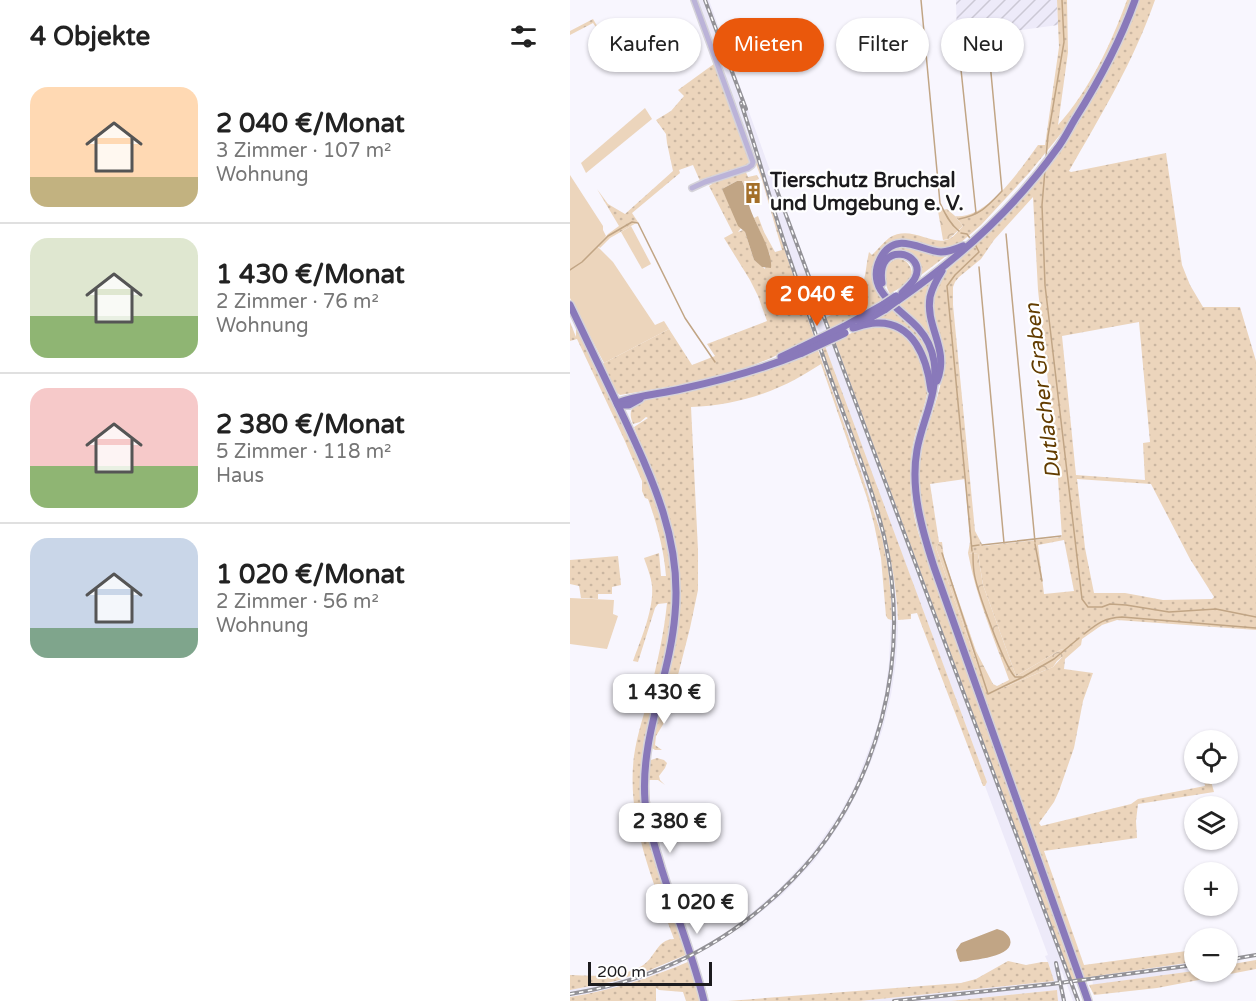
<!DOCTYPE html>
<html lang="de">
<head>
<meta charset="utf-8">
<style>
  body { margin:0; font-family:"Varela Round",sans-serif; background:#f6f6f6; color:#222; height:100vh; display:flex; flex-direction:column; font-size:22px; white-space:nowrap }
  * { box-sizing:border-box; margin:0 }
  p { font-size:20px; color:#767676 }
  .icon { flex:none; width:33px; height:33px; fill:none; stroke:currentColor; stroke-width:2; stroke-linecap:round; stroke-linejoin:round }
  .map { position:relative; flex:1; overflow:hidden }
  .panel { display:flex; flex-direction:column; background:#fff; width:570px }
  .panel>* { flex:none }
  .hud { position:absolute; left:18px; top:18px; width:570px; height:54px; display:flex; gap:12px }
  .fabs { position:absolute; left:614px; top:730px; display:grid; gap:12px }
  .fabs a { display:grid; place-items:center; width:54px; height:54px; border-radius:50%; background:#fff; box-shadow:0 2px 4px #0004; font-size:30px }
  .scale { position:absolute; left:18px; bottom:15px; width:124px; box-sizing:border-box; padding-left:6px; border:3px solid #1c1b1e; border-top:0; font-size:16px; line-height:21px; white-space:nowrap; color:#1c1b1e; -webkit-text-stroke:4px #fff; paint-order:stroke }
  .price { position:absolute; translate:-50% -51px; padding:0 14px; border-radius:12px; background:#fff; color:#222; font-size:20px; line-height:39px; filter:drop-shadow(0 2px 3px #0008) }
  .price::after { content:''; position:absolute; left:50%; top:36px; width:18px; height:14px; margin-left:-9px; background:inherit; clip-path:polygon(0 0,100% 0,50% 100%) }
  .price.active { background:#ea580c; color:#fff }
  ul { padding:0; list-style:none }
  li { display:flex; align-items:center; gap:18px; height:150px; padding:0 30px }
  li+li { border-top:2px solid #e0e0e0 }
  li span { display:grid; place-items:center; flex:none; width:168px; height:120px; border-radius:18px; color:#555 }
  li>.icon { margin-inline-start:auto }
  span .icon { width:72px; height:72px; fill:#fffc; stroke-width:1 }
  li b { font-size:26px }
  h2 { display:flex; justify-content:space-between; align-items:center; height:72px; padding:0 30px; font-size:26px }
  .pill { padding:0 21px; border-radius:27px; background:#fff; box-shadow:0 2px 4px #0004; font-size:21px; line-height:54px }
  .pill.active { background:#ea580c; color:#fff }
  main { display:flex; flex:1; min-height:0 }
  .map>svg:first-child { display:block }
  .built { fill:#edeaf9 }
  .industrial { fill:url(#industrial-furrows) }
  .grass { fill:url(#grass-dots); fill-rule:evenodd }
  .forest { fill:url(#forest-crowns) }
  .garden { fill:#ecd5bc }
  .water { fill:#c1a585 }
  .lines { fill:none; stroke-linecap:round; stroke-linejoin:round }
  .stream { stroke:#c1a585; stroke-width:1.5 }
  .minor-casing { stroke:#d5d3da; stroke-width:8 }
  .major-casing { stroke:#d5d3da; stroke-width:10 }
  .minor { stroke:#bbb3d8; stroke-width:5 }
  .major { stroke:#8979ba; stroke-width:7 }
  .rail-casing { stroke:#939297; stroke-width:4 }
  .rail { stroke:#fff; stroke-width:1.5; stroke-dasharray:4.5; stroke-linecap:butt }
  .major-bridge-casing { stroke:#d5d3da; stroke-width:10; stroke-linecap:butt }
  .major-bridge { stroke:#8979ba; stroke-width:7 }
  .labels { text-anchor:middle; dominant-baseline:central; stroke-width:4.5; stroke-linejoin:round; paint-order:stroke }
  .poi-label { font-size:20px; font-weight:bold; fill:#1c1b1e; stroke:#fff; text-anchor:start }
  .water-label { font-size:21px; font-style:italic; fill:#623c00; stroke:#fff }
</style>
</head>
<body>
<main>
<section class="panel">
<h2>4 Objekte<svg class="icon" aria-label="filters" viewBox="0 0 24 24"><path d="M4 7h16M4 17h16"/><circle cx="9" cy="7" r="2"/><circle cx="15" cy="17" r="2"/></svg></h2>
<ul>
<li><span style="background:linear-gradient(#ffd9b3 75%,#c2b280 0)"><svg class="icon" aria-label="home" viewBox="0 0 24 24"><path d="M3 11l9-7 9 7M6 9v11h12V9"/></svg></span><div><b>2 040 €/Monat</b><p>3 Zimmer · 107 m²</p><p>Wohnung</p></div></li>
<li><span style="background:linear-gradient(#dfe7d0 65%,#8fb573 0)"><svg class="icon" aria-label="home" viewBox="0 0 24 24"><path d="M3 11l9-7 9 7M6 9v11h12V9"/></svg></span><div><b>1 430 €/Monat</b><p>2 Zimmer · 76 m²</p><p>Wohnung</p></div></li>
<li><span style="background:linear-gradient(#f6c9c9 65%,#8fb573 0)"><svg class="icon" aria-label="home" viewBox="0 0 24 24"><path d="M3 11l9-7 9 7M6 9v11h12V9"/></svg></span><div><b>2 380 €/Monat</b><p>5 Zimmer · 118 m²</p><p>Haus</p></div></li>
<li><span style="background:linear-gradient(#c9d6e8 75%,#7fa58c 0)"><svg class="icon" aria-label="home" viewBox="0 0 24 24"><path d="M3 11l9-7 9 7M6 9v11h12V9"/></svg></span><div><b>1 020 €/Monat</b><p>2 Zimmer · 56 m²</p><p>Wohnung</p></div></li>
</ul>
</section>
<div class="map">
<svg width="686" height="1001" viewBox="0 0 686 1001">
  <defs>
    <pattern id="industrial-furrows" width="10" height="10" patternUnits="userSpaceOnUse" patternTransform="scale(1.5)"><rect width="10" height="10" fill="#edeaf9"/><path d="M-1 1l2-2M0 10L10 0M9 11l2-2" fill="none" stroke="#cbc8d5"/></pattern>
    <pattern id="grass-dots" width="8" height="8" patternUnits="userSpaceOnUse" patternTransform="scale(1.5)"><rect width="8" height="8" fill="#ecd5bc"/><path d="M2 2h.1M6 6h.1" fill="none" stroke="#cab6a1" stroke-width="1.8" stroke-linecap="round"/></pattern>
    <pattern id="forest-crowns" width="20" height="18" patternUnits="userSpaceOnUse" patternTransform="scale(1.5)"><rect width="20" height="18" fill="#ecd5bc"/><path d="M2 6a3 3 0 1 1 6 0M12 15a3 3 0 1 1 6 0" fill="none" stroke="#cab6a1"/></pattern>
  </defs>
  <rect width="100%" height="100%" fill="#f8f6fe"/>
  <g class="built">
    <path d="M 126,0 L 139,0 L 198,165 L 247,291 L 510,1001 L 503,1001 L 490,967 L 496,1001 L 488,1001 L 487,990 L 381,1001 L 290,1001 L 481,981 L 480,967 L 475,956 L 478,955 L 415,786 L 417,782 L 234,292 L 316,536 L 323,567 L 326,597 L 328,630 L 326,662 L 321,695 L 313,728 L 302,759 L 289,789 L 274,818 L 245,860 L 213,894 L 174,926 L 171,922 L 209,889 L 240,856 L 269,815 L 284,787 L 296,757 L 307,727 L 315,693 L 319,662 L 321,615 L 318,568 L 312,537 L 304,512 L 230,296 L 192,175 Z"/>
    <path d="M 108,959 L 111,964 L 65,982 L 48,988 L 0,997 L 0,990 L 46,981 L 93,966 Z"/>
    <path d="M 624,962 L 624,971 L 523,985 L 522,976 Z"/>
  </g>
  <path class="industrial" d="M 386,0 L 487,0 L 488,25 L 387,39 Z"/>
  <g class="grass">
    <path d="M 126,0 L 192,175 L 214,248 L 244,337 L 201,358 L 174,369 L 121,383 L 50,395 L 46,392 L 32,364 L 99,329 L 122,365 L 145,356 L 137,344 L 197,321 L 188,296 L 180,280 L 154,238 L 163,233 L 139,186 L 142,184 L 142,182 L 175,170 L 178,177 L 187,175 L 189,179 L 180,183 L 181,188 L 176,189 L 172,181 L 167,181 L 152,189 L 171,228 L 168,232 L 173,230 L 175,232 L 184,260 L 195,269 L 200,255 L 184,218 L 188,216 L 194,232 L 205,252 L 212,250 L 192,180 L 184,159 L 181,164 L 143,179 L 140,177 L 130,181 L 123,165 L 109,170 L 110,173 L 62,213 L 68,222 L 40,238 L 30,248 L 28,246 L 38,234 L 49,226 L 27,189 L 38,204 L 55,214 L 103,171 L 97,143 L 96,134 L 86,120 L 101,111 L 114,96 L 108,90 L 148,61 Z"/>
    <path d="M 487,0 L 497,0 L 498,52 L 488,125 C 519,91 541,44 557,0 L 562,0 L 545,42 L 510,108 L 494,130 L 459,173 L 411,225 L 389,244 L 380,249 L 372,250 L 321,245 C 308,266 296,277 313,300 L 282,320 L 261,330 L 256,318 C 264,313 275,308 282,302 C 296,290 295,269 299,252 L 302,255 C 307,250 313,243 319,238 C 341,224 362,247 379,239 C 384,237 389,230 393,226 L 385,216 C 417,220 452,167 468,145 L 475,145 L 489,47 Z"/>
    <path d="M 568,0 L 585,0 C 564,61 531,115 499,171 L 501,172 L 596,153 L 612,265 L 620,285 L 633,307 L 670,307 L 686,361 L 686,630 L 547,620 L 532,625 L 512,639 L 511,645 L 495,659 L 494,669 L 523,673 L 513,701 L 504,748 L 489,791 L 484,802 L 469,823 L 471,826 L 561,804 L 568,799 L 635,786 L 633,774 L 639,774 L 644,792 L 568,804 L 566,821 L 567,838 L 474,851 L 514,965 L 624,950 L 624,962 L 512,978 L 361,550 C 352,513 344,477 354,440 C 360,416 371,393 373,368 C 373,362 371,356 370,350 C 364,322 355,296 376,271 L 411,240 L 438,213 L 477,170 L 487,155 ZM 463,197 L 468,290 L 487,464 L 492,537 L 413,546 L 405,531 L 383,305 L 383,287 L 385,282 L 389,277 L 411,259 L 424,240 ZM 569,322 L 580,442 L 573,443 L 575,480 L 506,475 L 492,336 ZM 395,479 L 400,542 L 398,553 L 408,554 L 413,585 L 446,676 L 492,649 L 495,654 L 483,667 L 418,694 L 366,548 L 369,542 L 360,484 ZM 507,479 L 581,484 L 620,559 L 644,597 L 642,599 L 593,600 L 555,593 L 524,593 L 515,548 ZM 494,540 L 504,591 L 474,594 L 468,545 Z"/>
    <path d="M 23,19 C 36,41 44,47 67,59 L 53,67 L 23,23 L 0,35 L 0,31 Z"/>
    <path d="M 330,247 L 337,247 L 376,256 L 351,275 C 345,258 345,250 324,251 L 324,249 Z"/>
    <path d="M 326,259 C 332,259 336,260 339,265 C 349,279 329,288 320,294 C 313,281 312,265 326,259 Z"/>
    <path d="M 363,280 L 359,293 L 368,345 L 369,366 L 366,356 L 328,306 Z"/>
    <path d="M 322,309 C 338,322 357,337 361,358 C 362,365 362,372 362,378 L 357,357 L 349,343 L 316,321 L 303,319 Z"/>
    <path d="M 0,322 L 6,337 L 6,330 L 8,329 L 66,451 L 95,522 L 104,578 L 100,635 L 74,740 L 71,771 L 72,790 L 118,954 L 73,973 L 72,972 L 46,981 L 0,990 L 0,975 C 23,976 48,978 70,967 C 85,960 86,939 104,939 C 83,881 56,819 64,756 C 67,735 74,714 80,693 C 87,663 94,634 97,603 L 88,604 L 85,608 L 68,662 L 63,661 C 71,639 84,609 82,586 C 81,576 77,567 74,558 L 89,553 L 91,576 L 96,576 C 94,550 87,524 78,499 L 75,498 L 72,491 L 72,481 L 54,439 L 7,339 L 0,341 Z"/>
    <path d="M 315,325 C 342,337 347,343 354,371 C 356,379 359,386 357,394 C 353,414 344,432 342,452 C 337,484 343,528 358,557 L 507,979 L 502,980 L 265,341 L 294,327 Z"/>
    <path d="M 255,346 L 417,782 L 415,786 L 413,786 L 347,613 L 341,614 L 341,619 L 328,620 C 324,524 282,437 252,348 Z"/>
    <path d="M 248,350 L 290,469 L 312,537 L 318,568 L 321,597 L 322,620 L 318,619 L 316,616 L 311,558 L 304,524 L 297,498 L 251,364 C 243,369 235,374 226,379 C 195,396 157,406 121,407 L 128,550 L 128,590 L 120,628 L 97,718 L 86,736 L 85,745 L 92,750 L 85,750 L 82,748 L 81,741 L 104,639 L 106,557 L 96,512 L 64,427 L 78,418 L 76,417 L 70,422 L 63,424 C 57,409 63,404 77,399 L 222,361 Z"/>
    <path d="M 48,556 L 51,585 L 42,587 L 42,594 L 28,594 L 28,599 L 11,598 L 9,586 L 0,584 L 0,560 Z"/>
    <path d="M 87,758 L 94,760 L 97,763 L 95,768 L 89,776 L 90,780 L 95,785 L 88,780 L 79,780 C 79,800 82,819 86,839 L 137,993 L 138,997 L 136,998 L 85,839 C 81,820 72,777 81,760 Z"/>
    <path d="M 686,960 L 686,969 L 587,988 L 524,995 L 519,985 L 624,971 L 624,972 L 657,972 L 657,965 Z"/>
    <path d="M 120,961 L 132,1001 L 116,1001 L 113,992 L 89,990 L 86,988 L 86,1001 L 0,1001 L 0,997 C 43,990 80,978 120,961 Z"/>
    <path d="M 438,961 L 456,965 L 472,962 L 478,962 L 484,981 L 290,1001 L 158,1001 L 391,983 L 406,979 Z"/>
    <path d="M 487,990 L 488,1001 L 381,1001 Z"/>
  </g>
  <g class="forest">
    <path d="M 377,209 L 385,216 L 393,226 L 379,239 L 373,240 L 368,211 Z"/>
    <path d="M 369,542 L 372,542 L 374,558 L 406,651 L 423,684 L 427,686 L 439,680 C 424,638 406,597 398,553 L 408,554 L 413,585 L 446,676 L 492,649 L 496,654 L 487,661 L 483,667 L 418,694 L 366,548 Z"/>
  </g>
  <g class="garden">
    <path d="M 75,108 L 82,119 L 16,173 L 11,163 Z"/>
    <path d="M 0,175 L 33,226 L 33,230 L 36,236 L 28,247 L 43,262 L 85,325 L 94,321 L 99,329 L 34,363 L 0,298 Z"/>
    <path d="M 61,226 L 81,264 L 72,269 L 51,232 Z"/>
    <path d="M 0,598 L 44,600 L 43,614 L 48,616 L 37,649 L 0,644 Z"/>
  </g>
  <g class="water">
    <path d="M 167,181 L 172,181 C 176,189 176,197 179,205 C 184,223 203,250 201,268 L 192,267 L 184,260 L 175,232 L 168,226 L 152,189 Z"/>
    <path d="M 427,929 L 433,931 C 436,933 439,936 440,939 C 446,957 402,960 390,962 L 388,958 L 386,950 L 391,943 Z"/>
  </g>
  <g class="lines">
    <g class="stream">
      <path d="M 351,0 L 370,203 C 375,214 380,224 389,231"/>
      <path d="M 390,60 L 406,213"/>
      <path d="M 476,157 L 478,136 L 494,42 L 492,0"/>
      <path d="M 475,170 L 472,205 L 475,285 L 512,599 L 518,607 L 532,607 L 540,604 L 556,605 L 599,612 L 646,609 L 686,617"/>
      <path d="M 389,219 C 410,215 417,207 432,191 L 418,41"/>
      <path d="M 391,233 L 397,234 L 402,241"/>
      <path d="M 436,234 L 465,542"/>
      <path d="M 409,267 L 434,543"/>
      <path d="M 0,270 L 12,262 L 38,236 L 62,222 L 68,223 L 115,318 L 145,362"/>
      <path d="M 465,544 L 472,581"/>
      <path d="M 412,545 L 491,536"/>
      <path d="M 402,546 L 409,545"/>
      <path d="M 402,551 L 377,286 L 385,275 L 409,252 L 405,244"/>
      <path d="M 372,553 L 418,694 L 453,677 L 484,659 L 509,638"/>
      <path d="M 403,553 C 403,559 403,565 404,572 C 406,588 434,666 445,677 L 452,677"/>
      <path d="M 514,634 C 528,623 534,618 552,617 L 686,628"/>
    </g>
    <defs>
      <path id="minor" d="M 122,188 L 135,182 L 178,168 L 182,165 L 183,162 L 124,0"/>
      <g id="major">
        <path d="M 393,246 C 386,249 379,252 371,252 C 351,251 325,229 310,259 C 294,292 332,309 349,329 C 357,338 362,349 364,361 C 369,392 352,421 347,450 C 340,489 352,530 364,567 L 518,1001"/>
        <path d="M 312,283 C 305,239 358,252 345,278 C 342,284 336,288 332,293"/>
        <path d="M 327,301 C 388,259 443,210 486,150 C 494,140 499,129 505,119 C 529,81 550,42 565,0"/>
        <path d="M 0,305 C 18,342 35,379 53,416 C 83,480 112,541 105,614 C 100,678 70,736 75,801 C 77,824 85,846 91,867 C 105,912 123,956 134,1001"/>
        <path d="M 290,324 L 316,309"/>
        <path d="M 273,327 L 314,304"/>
        <path d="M 283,328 C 290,326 298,323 306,323 C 344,321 357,359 361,390"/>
        <path d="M 211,357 L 230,348"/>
        <path d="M 367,381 C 380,349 355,327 360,297 C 362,288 367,279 372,271"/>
        <path d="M 47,403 C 67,395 90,394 111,389 C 152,380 193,369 232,353"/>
        <path d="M 48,405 L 59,405 L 70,399"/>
      </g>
    </defs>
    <use href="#minor" class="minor-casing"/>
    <use href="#major" class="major-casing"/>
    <use href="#minor" class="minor"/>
    <use href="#major" class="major"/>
    <defs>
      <g id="rail">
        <path d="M 135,0 L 176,109"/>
        <path d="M 206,188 L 508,1001"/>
        <path d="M 657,960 L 686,955"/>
        <path d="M 486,963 L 494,1001"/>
        <path d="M 0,994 C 88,980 161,943 223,879 C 310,790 342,656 314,536 C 299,475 273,416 253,356 C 241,320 228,284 216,248 C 200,200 187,151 171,103"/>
        <path d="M 324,1001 L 482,984 L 624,965"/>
      </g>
    </defs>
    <use href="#rail" class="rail-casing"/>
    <use href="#rail" class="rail"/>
    <defs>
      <g id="major-bridge">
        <path d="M 314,304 L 326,296"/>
        <path d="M 316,309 L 327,301"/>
        <path d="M 230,348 L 273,327"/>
        <path d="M 232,353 L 275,333"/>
      </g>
    </defs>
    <use href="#major-bridge" class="major-bridge-casing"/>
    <use href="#major-bridge" class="major-bridge"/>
  </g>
  <defs>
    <symbol id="building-bare" viewBox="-9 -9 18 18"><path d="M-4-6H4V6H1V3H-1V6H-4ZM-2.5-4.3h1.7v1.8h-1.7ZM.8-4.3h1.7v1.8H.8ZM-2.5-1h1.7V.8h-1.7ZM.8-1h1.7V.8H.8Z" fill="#a46f29" stroke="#fff" stroke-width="2.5" paint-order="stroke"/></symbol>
  </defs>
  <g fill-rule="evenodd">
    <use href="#building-bare" x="168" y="178" width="30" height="30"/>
  </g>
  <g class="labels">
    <g class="poi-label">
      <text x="200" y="181">Tierschutz Bruchsal<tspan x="200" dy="23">und Umgebung e. V.</tspan></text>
    </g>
    <g class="water-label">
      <text transform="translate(473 391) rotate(-97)">Dutlacher Graben</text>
    </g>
  </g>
</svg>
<div class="fabs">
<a><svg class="icon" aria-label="locate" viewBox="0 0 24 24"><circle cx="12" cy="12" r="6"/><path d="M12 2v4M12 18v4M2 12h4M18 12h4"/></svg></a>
<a><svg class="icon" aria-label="layers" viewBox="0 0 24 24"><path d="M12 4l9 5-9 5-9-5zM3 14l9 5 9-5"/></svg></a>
<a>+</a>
<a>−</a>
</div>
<div class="scale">200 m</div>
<b class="price active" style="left:247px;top:327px">2 040 €</b>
<b class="price" style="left:94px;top:725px">1 430 €</b>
<b class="price" style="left:100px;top:854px">2 380 €</b>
<b class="price" style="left:127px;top:935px">1 020 €</b>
<div class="hud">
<a class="pill">Kaufen</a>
<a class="pill active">Mieten</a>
<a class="pill">Filter</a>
<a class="pill">Neu</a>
</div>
</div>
</main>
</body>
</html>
